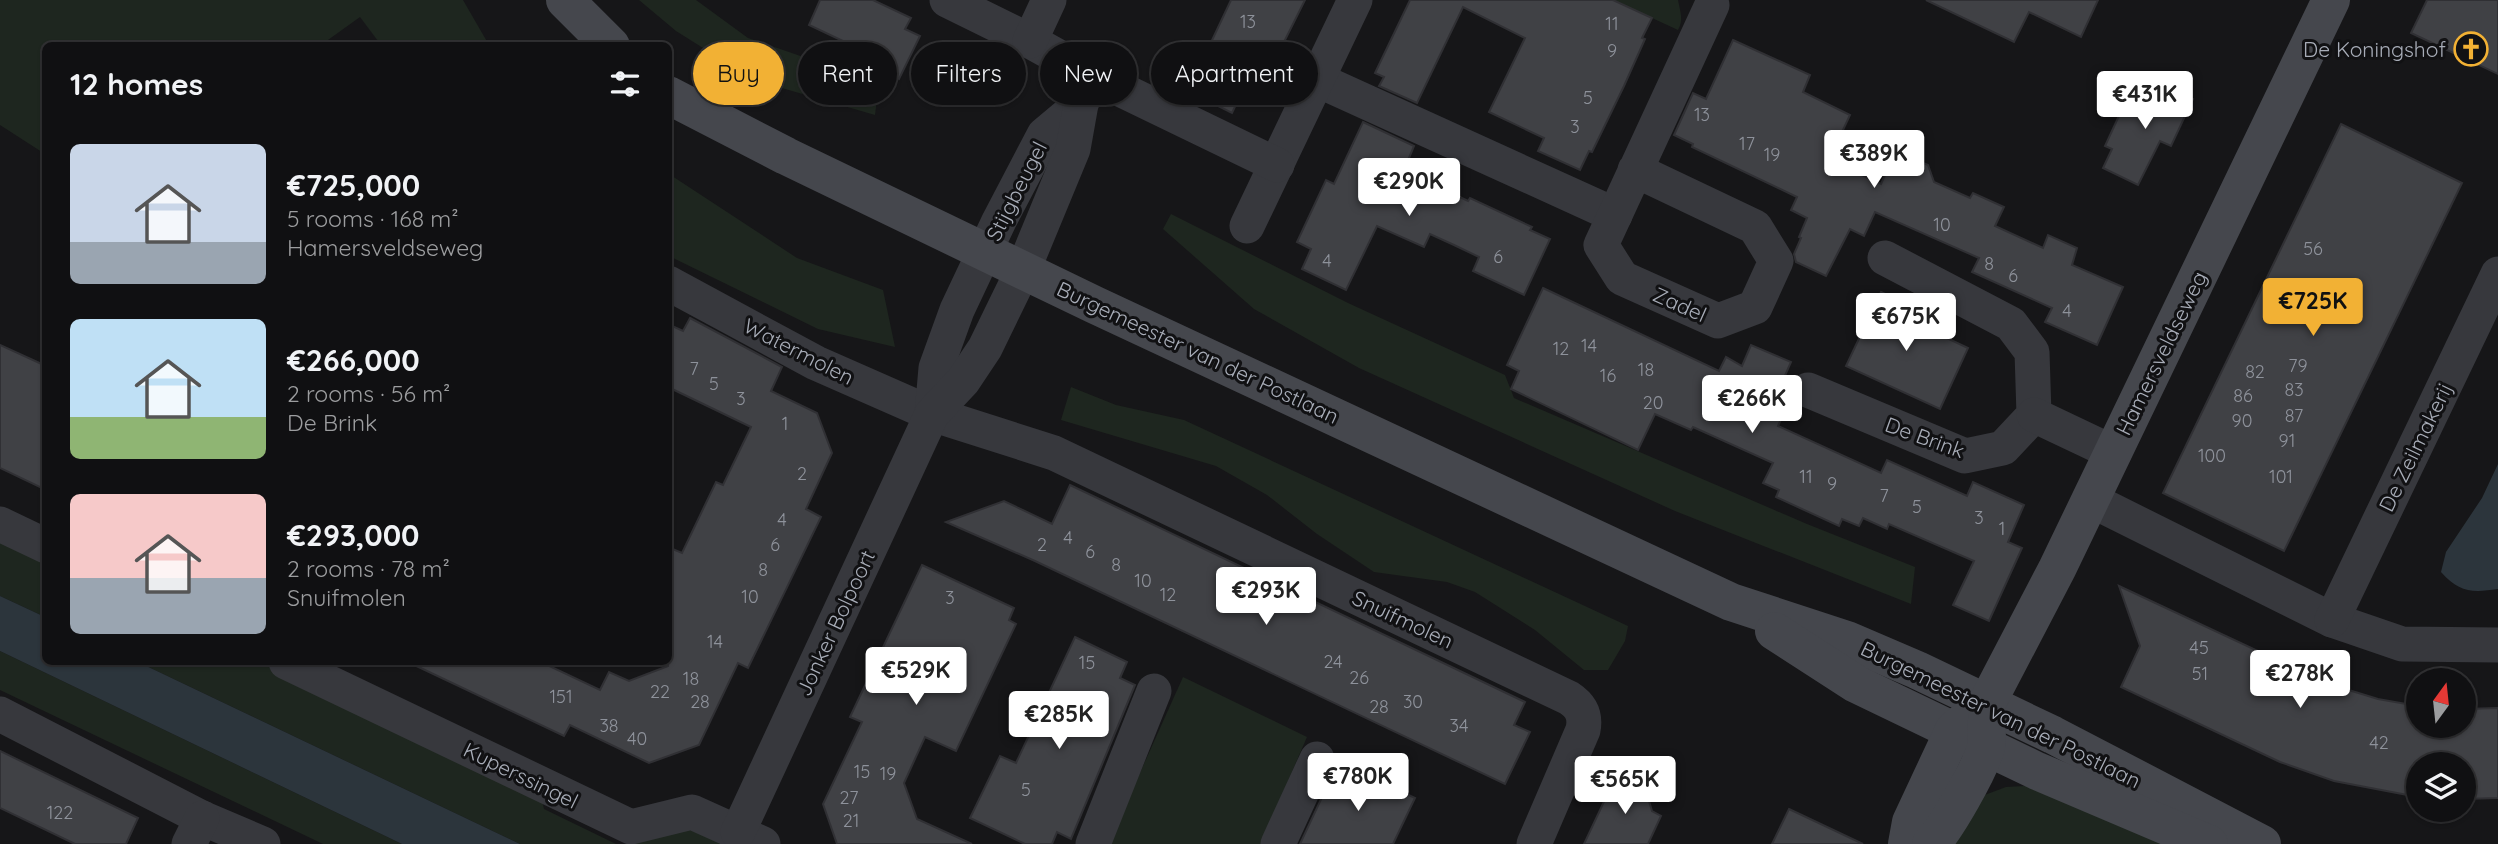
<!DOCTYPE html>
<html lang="en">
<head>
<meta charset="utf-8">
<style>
  body { margin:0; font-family:Quicksand,sans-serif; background:#1e1e20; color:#f1f3f6; height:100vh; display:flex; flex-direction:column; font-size:26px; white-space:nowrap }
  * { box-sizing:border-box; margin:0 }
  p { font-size:23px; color:#9c9d9f }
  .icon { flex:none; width:38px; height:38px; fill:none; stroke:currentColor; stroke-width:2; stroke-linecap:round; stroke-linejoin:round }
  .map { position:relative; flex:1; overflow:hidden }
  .side { position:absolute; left:42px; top:42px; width:630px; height:623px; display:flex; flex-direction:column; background:#101012; border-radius:10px; box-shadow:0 2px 5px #0004,0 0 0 2px #303032 }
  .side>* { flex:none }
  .banner { position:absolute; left:693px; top:42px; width:665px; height:63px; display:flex; gap:14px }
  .needle { width:46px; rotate:15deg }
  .buttons { position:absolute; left:2406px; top:668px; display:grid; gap:14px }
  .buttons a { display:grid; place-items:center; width:70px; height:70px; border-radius:50%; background:#101012; box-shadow:0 2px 5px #0004,0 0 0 2px #303032; font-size:35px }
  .price { position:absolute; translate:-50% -60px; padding:0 16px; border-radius:7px; background:#fff; color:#222; font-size:23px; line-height:46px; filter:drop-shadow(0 2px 4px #0008) }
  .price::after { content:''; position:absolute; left:50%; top:42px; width:21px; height:16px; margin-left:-10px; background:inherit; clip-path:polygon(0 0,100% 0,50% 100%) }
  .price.selected { background:#f2b134; color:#111 }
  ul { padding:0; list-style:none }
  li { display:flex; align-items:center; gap:21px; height:175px; padding:0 28px }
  li span { display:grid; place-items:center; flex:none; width:196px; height:140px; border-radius:10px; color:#555 }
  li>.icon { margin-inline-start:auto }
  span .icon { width:84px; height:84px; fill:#fffc; stroke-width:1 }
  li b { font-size:30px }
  h2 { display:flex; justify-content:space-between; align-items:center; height:84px; padding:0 28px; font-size:30px }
  .pill { padding:0 24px; border-radius:32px; background:#101012; box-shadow:0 2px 5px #0004,0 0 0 2px #303032; font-size:24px; line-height:63px }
  .pill.selected { background:#f2b134; color:#111 }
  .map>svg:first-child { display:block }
  .green { fill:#1e261f }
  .water { fill:#2c353c }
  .building { fill:#404145; stroke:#303034; stroke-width:2 }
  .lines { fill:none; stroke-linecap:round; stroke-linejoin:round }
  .street { stroke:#37383d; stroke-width:35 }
  .secondary { stroke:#45474d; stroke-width:38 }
  .labels { text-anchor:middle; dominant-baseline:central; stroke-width:6; stroke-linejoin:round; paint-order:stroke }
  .number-label { font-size:18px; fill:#8e929b }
  .poi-label { font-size:21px; fill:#a8adb8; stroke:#111113; text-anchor:end }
  .street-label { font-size:21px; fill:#a8adb8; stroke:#111113 }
</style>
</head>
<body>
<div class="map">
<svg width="2498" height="844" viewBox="0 0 2498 844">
  <rect width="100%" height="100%" fill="#161618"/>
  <g class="green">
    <path d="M 0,0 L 463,0 L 489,45 L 381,45 L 360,17 L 321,45 L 46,46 L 45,154 L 0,125 Z"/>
    <path d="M 639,0 L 696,0 L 748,38 L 879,83 L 875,115 L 754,80 L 676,31 Z"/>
    <path d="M 1613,0 L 1678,0 C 1680,11 1684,20 1678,30 Z"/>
    <path d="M 669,174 L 797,258 L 883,290 L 895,347 L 818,329 L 669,256 Z"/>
    <path d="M 1171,214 L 1348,303 L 1505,375 L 1514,398 L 1807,524 L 1915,567 L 1911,604 L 1675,511 L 1359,368 L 1254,309 L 1163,229 Z"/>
    <path d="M 1071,387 L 1116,405 L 1184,420 L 1628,626 L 1625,641 L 1608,670 L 1584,670 L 1535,630 L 1475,592 L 1447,582 L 1374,572 L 1317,534 L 1267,495 L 1216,466 L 1061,420 Z"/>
    <path d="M 0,539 L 45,560 L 45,617 L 0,596 Z"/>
    <path d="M 0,651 L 402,844 L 323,844 L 0,690 Z"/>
    <path d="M 138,662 L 258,662 L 541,796 L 544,809 L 616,844 L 520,844 Z"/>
    <path d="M 1183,677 L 1307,737 L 1261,844 L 1108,844 Z"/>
    <path d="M 2043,785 L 2175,844 L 1942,844 L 1982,796 L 2006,787 Z"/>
    <path d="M 677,825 L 727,844 L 631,844 Z"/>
  </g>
  <g class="water">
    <path d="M 2498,464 L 2498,589 C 2471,593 2459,592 2441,572 L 2446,552 L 2482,498 Z"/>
    <path d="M 0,596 L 45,617 L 46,662 L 138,662 L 520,844 L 402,844 L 0,651 Z"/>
  </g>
  <g class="building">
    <path d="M 820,0 L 873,0 L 911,18 L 905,29 L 920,36 L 899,79 L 857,59 L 862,50 L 809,25 Z"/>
    <path d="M 1231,0 L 1305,0 L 1265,80 L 1251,73 L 1232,113 L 1208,101 L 1217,81 L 1197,72 Z"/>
    <path d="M 1410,0 L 1613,0 L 1652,18 L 1642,38 L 1645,39 L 1624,86 L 1592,152 L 1589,151 L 1580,170 L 1538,151 L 1544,138 L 1489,112 L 1525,38 L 1463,7 L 1417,103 L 1379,86 L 1384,77 L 1375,73 Z"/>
    <path d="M 1926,0 L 2098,0 L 2081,37 L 2029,12 L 2014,42 Z"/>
    <path d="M 2427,0 L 2498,0 L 2498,74 L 2411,33 Z"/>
    <path d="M 1733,40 L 1810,75 L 1803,92 L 1850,115 L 1829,160 L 1881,184 L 1896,151 L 1928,165 L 1934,182 L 1970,198 L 1973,193 L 2004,207 L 1995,226 L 2043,248 L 2048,235 L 2077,248 L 2072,265 L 2123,287 L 2097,345 L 2045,322 L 2052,308 L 1972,272 L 1979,258 L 1875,212 L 1864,236 L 1850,229 L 1826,276 L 1796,262 L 1794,254 L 1801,238 L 1799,237 L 1807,218 L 1791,210 L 1797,197 L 1692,147 L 1693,144 L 1674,135 L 1693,93 L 1706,99 Z"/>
    <path d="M 2157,83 L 2193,99 L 2171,146 L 2160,141 L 2138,185 L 2103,168 L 2112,149 L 2105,146 L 2130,92 L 2149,100 Z"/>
    <path d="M 1363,122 L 1414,146 L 1404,170 L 1468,201 L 1470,198 L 1532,227 L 1530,230 L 1550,239 L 1524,295 L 1473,271 L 1479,257 L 1454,245 L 1430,234 L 1424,247 L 1377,226 L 1346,290 L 1302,269 L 1311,249 L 1297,242 L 1326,180 L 1334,184 Z"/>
    <path d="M 2341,124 L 2462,183 L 2284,551 L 2163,493 Z"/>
    <path d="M 1543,288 L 1719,371 L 1726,357 L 1742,366 L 1751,345 L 1791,362 L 1773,403 L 1786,408 L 1778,426 L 1881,473 L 1887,460 L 1967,496 L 1973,482 L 2024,505 L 2008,542 L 2022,548 L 1989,621 L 1953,605 L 1974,561 L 1889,524 L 1887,529 L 1863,518 L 1859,526 L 1842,519 L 1839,526 L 1776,497 L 1779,490 L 1763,483 L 1773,463 L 1693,427 L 1691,430 L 1655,414 L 1638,450 L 1511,389 L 1519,371 L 1507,365 Z"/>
    <path d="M 1881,292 L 1920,311 L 1915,323 L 1968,348 L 1940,409 L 1846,366 Z"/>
    <path d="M 690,318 L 782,367 L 771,391 L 817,413 L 832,453 L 806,509 L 821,517 L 748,668 L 738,663 L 699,745 L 649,763 L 570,725 L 564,736 L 408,662 L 541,662 L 600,690 L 609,672 L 629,681 L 668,666 L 668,547 L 682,553 L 716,482 L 723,485 L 751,427 L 668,387 L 668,324 L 683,331 Z"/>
    <path d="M 0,345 L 46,366 L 46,490 L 0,468 Z"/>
    <path d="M 1070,485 L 1525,702 L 1514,725 L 1530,732 L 1505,784 L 1035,561 L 946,522 L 1004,501 L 1052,524 Z"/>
    <path d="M 922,565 L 1014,608 L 1009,620 L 1016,624 L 956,751 L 925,737 L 904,783 L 917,819 L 972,844 L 837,844 L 823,804 L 862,722 L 850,717 Z"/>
    <path d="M 2119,586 L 2326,683 L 2378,699 L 2418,706 L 2418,726 L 2464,726 L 2464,709 L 2498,708 L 2498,798 L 2464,799 L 2464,765 L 2418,765 L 2418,797 L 2334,781 L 2280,762 L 2121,687 L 2140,646 Z"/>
    <path d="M 1075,637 L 1127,662 L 1120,678 L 1135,685 L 1071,839 L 1057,832 L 1052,844 L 1025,844 L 970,818 L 1000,756 L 1016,763 Z"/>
    <path d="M 0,751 L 138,818 L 126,844 L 75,844 L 0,808 Z"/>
    <path d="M 1350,767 L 1415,798 L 1393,844 L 1300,844 L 1331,778 L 1342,783 Z"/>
    <path d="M 1623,774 L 1644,784 L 1652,811 L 1661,816 L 1648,844 L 1584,844 L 1609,791 L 1614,793 Z"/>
    <path d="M 1789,809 L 1863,844 L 1772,844 Z"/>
  </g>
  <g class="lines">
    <g class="street">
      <path d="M 947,0 L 1030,41 L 1093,76"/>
      <path d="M 1030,41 L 1049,0"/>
      <path d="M 1318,80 L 1615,215"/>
      <path d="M 1635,170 L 1755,227 L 1776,261 L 1755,307 L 1718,321 L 1622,278 L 1601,245 L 1712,5"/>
      <path d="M 1247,226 L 1355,0"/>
      <path d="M 668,283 L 816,363 L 932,414 L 1054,453 L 1569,698 C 1581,706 1586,715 1583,730 L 1534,844"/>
      <path d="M 1808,390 L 1965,456 L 2003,448 L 2034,415 L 2032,352 L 2011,324 L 1885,258"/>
      <path d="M 932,414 L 936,368 L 957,310 L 999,221 L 1044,135 L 1081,104"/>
      <path d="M 2034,415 L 2114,453"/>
      <path d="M 2091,500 L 2332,620 L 2402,644 L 2498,645"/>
      <path d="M 0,524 L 46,546"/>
      <path d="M 2332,620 L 2498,274"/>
      <path d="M 286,662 L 631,827 L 692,812 L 763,844"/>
      <path d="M 0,714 L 202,818 L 263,844"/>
      <path d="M 738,832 L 932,414 L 963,381 L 985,348 L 1023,270 L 1073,149 L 1081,104 L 1093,76 L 1277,165"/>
      <path d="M 189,844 L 202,818"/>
      <path d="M 1093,844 L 1154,691"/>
      <path d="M 1278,844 L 1317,759"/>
    </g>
    <g class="secondary">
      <path d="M 565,0 L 611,46"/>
      <path d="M 668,95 L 786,156 L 1095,305 L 1731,602 L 1847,640 L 1917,670 L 2053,735 L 2262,844"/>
      <path d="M 1774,631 L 1856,684 L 2037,771 L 2209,844"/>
      <path d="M 1907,844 L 1911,822 L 1954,730 L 1987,703 L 2057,569 L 2331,0"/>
      <path d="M 1931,844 C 1946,829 1980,769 1986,747 C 1988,739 1986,728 1987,720"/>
    </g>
  </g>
  <defs>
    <symbol id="church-ring" viewBox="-11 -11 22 22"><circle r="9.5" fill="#111113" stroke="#f2b134" stroke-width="1.5"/><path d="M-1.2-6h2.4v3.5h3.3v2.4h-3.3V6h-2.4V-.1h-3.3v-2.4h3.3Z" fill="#f2b134"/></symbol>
  </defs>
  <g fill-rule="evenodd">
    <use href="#church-ring" x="2452" y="30" width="38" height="38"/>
  </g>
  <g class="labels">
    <g class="number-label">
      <text x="1248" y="21">13</text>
      <text x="1612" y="23">11</text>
      <text x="1612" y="50">9</text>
      <text x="1588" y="97">5</text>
      <text x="1702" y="114">13</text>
      <text x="1575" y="126">3</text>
      <text x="1747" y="143">17</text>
      <text x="1772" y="154">19</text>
      <text x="1942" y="224">10</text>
      <text x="2313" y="248">56</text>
      <text x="1498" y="256">6</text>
      <text x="1327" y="260">4</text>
      <text x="1989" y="263">8</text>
      <text x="2013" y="275">6</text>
      <text x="2067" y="310">4</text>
      <text x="1589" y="345">14</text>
      <text x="1561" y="348">12</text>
      <text x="2298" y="365">79</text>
      <text x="694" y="368">7</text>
      <text x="1646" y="369">18</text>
      <text x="2255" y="371">82</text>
      <text x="1608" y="375">16</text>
      <text x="714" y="383">5</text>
      <text x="2294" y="389">83</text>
      <text x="2243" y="395">86</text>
      <text x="741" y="398">3</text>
      <text x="1653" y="402">20</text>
      <text x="2294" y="415">87</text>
      <text x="2242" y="420">90</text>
      <text x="785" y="423">1</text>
      <text x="2287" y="440">91</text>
      <text x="2212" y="455">100</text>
      <text x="802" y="473">2</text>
      <text x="1806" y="476">11</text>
      <text x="2281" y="476">101</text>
      <text x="1832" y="483">9</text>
      <text x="1884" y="495">7</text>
      <text x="1917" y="506">5</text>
      <text x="1979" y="517">3</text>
      <text x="782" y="519">4</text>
      <text x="2002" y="528">1</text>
      <text x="1068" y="537">4</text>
      <text x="775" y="544">6</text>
      <text x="1042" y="544">2</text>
      <text x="1090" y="551">6</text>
      <text x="1116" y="564">8</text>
      <text x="763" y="569">8</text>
      <text x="1143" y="580">10</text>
      <text x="1168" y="594">12</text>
      <text x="750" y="596">10</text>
      <text x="950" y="597">3</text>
      <text x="715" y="641">14</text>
      <text x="2199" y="647">45</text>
      <text x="1333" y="661">24</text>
      <text x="1087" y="662">15</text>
      <text x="2200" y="673">51</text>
      <text x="1359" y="677">26</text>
      <text x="691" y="678">18</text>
      <text x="660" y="691">22</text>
      <text x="561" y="696">151</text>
      <text x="700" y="701">28</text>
      <text x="1413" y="701">30</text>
      <text x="1379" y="706">28</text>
      <text x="609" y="725">38</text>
      <text x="1459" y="725">34</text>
      <text x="637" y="738">40</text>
      <text x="2379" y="742">42</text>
      <text x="862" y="771">15</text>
      <text x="888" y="773">19</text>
      <text x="1026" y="789">5</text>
      <text x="849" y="797">27</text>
      <text x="60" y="812">122</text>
      <text x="851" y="820">21</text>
    </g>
    <g class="poi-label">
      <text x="2446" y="49">De Koningshof</text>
    </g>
    <g class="street-label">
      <text transform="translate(1016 191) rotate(-63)">Stijgbeugel</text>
      <text transform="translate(1680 304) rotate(24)">Zadel</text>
      <text transform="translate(799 351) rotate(27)">Watermolen</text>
      <text transform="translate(1198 352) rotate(25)">Burgemeester van der Postlaan</text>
      <text transform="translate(2161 353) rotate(-64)">Hamersveldseweg</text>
      <text transform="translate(1925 437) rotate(20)">De Brink</text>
      <text transform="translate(2415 447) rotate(-64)">De Zeilmakerij</text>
      <text transform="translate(1403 619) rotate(25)">Snuifmolen</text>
      <text transform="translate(835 623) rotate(-65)">Jonker Bolpoort</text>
      <text transform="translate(2001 714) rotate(26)">Burgemeester van der Postlaan</text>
      <text transform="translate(521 775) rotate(26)">Kuperssingel</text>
    </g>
  </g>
</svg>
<div class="buttons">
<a><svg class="needle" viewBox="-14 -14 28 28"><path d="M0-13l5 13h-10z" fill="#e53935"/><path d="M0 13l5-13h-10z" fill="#9c9d9f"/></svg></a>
<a><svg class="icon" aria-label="layers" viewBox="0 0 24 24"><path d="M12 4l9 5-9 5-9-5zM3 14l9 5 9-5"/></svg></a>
</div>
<b class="price" style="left:2145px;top:131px">€431K</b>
<b class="price" style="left:1874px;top:190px">€389K</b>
<b class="price" style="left:1409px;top:218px">€290K</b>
<b class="price selected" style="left:2313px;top:338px">€725K</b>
<b class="price" style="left:1906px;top:353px">€675K</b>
<b class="price" style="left:1752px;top:435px">€266K</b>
<b class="price" style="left:1266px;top:627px">€293K</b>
<b class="price" style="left:916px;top:707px">€529K</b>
<b class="price" style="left:2300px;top:710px">€278K</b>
<b class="price" style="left:1059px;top:751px">€285K</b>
<b class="price" style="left:1358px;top:813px">€780K</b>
<b class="price" style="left:1625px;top:816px">€565K</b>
<div class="banner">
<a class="pill selected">Buy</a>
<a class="pill">Rent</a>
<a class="pill">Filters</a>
<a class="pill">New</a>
<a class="pill">Apartment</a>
</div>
<section class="side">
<h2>12 homes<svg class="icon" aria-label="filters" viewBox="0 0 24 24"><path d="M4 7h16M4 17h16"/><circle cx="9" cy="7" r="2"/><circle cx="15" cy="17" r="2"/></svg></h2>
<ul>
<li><span style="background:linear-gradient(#c9d6e8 70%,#9aa5b1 0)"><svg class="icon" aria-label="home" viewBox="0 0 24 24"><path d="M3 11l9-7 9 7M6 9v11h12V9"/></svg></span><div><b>€725,000</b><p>5 rooms · 168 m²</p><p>Hamersveldseweg</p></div></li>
<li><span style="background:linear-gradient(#bfe0f5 70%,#8fb573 0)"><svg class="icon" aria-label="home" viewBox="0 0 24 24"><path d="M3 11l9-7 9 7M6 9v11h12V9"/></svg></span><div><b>€266,000</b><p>2 rooms · 56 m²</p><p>De Brink</p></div></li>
<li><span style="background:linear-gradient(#f6c9c9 60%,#9aa5b1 0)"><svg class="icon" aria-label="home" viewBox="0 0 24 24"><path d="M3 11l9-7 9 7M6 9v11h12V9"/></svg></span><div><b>€293,000</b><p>2 rooms · 78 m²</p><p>Snuifmolen</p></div></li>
</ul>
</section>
</div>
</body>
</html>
